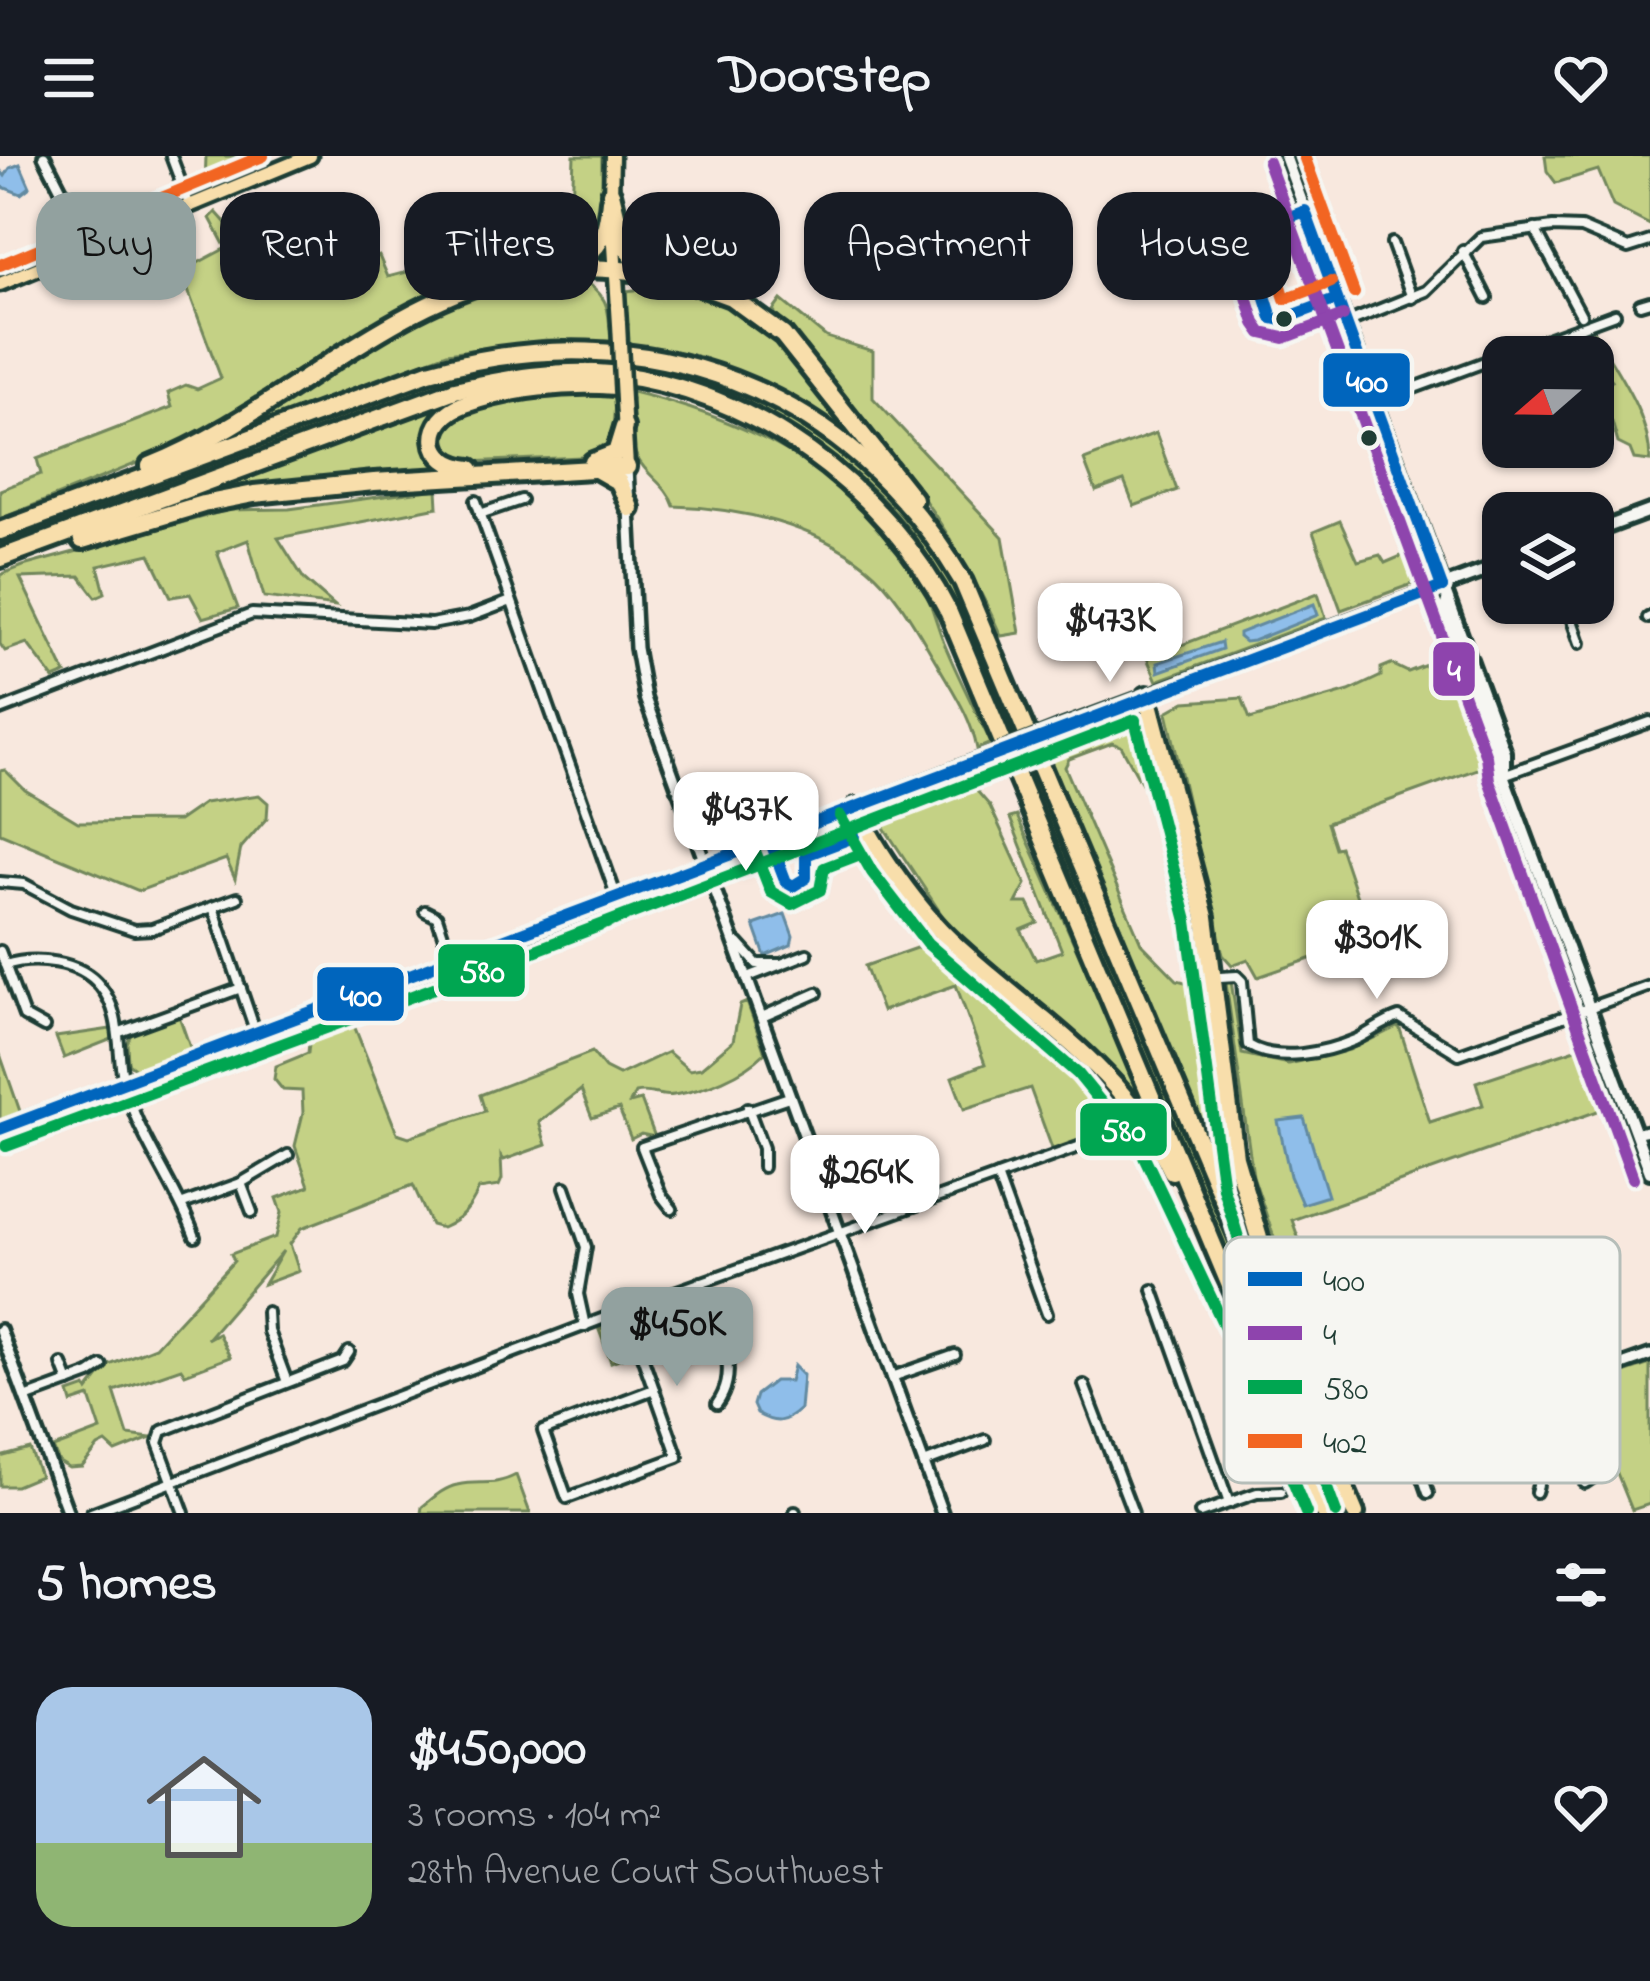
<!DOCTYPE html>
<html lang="en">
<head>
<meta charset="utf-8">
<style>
  body { margin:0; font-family:"Indie Flower",sans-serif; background:#242831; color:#f1f3f6; height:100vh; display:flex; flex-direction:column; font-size:45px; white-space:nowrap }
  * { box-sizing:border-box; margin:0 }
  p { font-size:39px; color:#9ea1a6 }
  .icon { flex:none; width:66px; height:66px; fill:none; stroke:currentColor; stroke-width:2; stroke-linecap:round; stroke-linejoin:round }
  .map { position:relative; height:1357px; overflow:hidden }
  .panel { display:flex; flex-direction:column; background:#171b24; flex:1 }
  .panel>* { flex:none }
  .top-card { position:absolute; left:36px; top:36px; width:1578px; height:108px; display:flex; gap:24px }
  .needle { width:78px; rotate:250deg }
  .tools { position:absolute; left:1482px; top:180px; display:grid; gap:24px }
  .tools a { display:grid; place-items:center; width:132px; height:132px; border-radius:24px; background:#171b24; box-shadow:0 3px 9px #0004; font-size:60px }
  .price { position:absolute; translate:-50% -102px; padding:0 27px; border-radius:24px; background:#fff; color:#222; font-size:39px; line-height:78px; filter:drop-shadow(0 3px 6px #0008) }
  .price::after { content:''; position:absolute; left:50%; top:72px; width:36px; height:27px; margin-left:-18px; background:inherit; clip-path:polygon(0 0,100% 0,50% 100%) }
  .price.selected { background:#92a19f; color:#111 }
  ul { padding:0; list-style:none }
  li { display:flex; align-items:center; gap:36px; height:300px; padding:0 36px }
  li span { display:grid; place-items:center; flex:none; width:336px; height:240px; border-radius:36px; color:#555 }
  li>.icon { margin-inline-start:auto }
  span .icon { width:144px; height:144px; fill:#fffc; stroke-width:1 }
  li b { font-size:51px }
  h2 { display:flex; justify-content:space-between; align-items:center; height:144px; padding:0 36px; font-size:51px }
  .tag { padding:0 42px; border-radius:36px; background:#171b24; box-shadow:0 3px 9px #0004; font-size:42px; line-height:108px }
  .tag.selected { background:#92a19f; color:#111 }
  header { display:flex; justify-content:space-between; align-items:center; height:156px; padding:0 36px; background:#171b24; font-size:54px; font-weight:800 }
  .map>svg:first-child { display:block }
  .green { fill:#c4d185; stroke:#72875c; stroke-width:3 }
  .water { fill:#8fbeea; stroke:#628aa1; stroke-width:3 }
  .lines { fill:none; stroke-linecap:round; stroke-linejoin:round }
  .minor-casing { stroke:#1f3d34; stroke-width:16 }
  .tertiary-casing { stroke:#1f3d34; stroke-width:18 }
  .secondary-casing { stroke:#1f3d34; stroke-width:20 }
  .primary-casing { stroke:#1f3d34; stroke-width:21 }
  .motorway-casing { stroke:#1f3d34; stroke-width:26 }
  .minor { stroke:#f6f6f2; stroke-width:8 }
  .tertiary { stroke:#f6f6f2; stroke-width:9 }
  .secondary { stroke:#f6f6f2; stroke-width:10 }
  .primary { stroke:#f8deab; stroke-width:12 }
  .motorway { stroke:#f8deab; stroke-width:16 }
  .secondary-bridge-casing { stroke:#1f3d34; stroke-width:20; stroke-linecap:butt }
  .primary-bridge-casing { stroke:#1f3d34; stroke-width:21; stroke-linecap:butt }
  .secondary-bridge { stroke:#f6f6f2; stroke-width:10 }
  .primary-bridge { stroke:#f8deab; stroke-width:12 }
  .bus-1-casing { stroke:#f6f6f2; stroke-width:21 }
  .bus-2-casing { stroke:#f6f6f2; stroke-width:21 }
  .bus-3-casing { stroke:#f6f6f2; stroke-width:21 }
  .bus-4-casing { stroke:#f6f6f2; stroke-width:21 }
  .bus-1 { stroke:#0065bd; stroke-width:12 }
  .bus-2 { stroke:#8e44ad; stroke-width:12 }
  .bus-3 { stroke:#00a651; stroke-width:12 }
  .bus-4 { stroke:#f26522; stroke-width:12 }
  .bus-dot { fill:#1f3d34; stroke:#f6f6f2; stroke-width:4.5 }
  .key { fill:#f6f6f2; stroke:#b6beb9; stroke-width:3 }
  .key-label { font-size:33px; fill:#1f3d34 }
  .line-badge { stroke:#f6f6f2; stroke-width:4.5 }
  .badge-label { font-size:33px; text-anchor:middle; font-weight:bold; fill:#fff }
</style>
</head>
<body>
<header><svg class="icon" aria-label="menu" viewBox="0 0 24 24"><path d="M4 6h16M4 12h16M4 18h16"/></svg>Doorstep<svg class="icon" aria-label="heart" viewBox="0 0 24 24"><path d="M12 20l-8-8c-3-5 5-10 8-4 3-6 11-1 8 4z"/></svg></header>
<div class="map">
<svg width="1650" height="1357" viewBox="0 0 1650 1357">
  <rect width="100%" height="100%" fill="#f8e8de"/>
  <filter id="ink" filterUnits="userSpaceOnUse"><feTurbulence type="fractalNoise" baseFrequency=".00833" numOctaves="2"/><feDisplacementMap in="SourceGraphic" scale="24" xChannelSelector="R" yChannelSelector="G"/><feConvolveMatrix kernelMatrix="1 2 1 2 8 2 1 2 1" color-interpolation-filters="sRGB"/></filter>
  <g filter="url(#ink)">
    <g class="green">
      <path d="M 206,0 L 250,0 L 253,9 L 205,28 Z"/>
      <path d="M 574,0 L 602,0 C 601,31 608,73 582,94 L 463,121 L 387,160 L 225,264 L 172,293 L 0,363 L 0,334 L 41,318 L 37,303 L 172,251 L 168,237 L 186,229 L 197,233 L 221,222 L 168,81 L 179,75 L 194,109 L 226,92 L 210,62 L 216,56 L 267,113 L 295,129 L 379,100 L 388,121 L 571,73 Z"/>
      <path d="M 1545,0 L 1650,0 L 1650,69 L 1613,50 L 1598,14 L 1556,27 L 1547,15 Z"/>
      <path d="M 575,118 C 609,141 608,146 611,186 L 546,184 L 447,197 L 189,298 L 437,151 L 491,127 Z"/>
      <path d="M 662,125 C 777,155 811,220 881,308 C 792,236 737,214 627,188 L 625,135 L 651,132 Z"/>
      <path d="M 781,144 L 826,181 L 873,195 L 873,242 L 1003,381 L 1020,477 L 1001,480 C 947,354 860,258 773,155 Z"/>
      <path d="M 1594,176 C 1616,215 1650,259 1650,305 L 1634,303 L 1630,293 L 1618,287 L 1612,266 L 1593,253 L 1593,235 L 1612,224 L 1584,191 L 1582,181 Z"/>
      <path d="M 530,202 L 613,204 L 613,211 L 534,210 L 439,229 L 0,394 L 0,386 L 426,222 Z"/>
      <path d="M 628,202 C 660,211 695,218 726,230 C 818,265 908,336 954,424 C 980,473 1000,526 1022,577 L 1010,581 C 984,520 962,453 926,397 C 877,322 793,263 709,234 C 683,225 655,220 629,214 Z"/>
      <path d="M 569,235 L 616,235 L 611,295 L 605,300 L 468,306 C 444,303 440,286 447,265 L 485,246 Z"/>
      <path d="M 629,235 C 740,262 848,311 913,410 C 928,434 934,461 944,487 C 958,521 975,554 991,587 L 977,593 C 971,561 954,537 938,509 C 918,476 898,436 867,411 C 815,369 739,352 674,350 C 667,329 649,322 638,303 C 628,285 630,256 629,235 Z"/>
      <path d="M 448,246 L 426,270 L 431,301 L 444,316 L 310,324 L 174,348 Z"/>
      <path d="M 1156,277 L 1177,334 L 1134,350 L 1124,325 L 1096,335 L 1084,304 Z"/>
      <path d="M 437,333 L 438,351 L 278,382 L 304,423 L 335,450 L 264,441 L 248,384 L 217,396 L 238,452 L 203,462 L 190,438 L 171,441 L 150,398 L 98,410 L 105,437 L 96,441 L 80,420 L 20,422 L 66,518 L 54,523 L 27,487 L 5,495 L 0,488 L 0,419 L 23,410 L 228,354 L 289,353 Z"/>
      <path d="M 1340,365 L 1358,405 L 1380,399 L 1385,407 L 1415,394 L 1423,424 L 1341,454 L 1313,376 Z"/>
      <path d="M 1318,437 L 1326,462 L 1157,525 L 1147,502 Z"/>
      <path d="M 1452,499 L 1487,600 L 1480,612 L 1327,667 L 1335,692 L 1340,691 L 1366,768 L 1323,784 L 1313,802 L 1258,821 L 1248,803 L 1232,809 L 1223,799 L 1167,556 L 1185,546 L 1242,542 L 1250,563 L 1349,535 L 1381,520 L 1381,512 L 1391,508 L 1408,516 Z"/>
      <path d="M 1136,559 L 1145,570 L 1197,749 L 1193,762 L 1166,671 L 1121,590 L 1112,587 L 1069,603 L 1065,611 L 1141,787 L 1177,824 L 1204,831 L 1204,827 L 1210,831 L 1215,877 L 1211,909 L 1251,1083 L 1044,595 Z"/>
      <path d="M 1032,599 L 1348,1357 L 1333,1357 L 1018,605 Z"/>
      <path d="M 5,614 L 25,634 L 78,666 L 178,665 L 204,647 L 259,639 L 268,647 L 267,662 L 241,692 L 235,723 L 226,703 L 139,735 L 0,677 L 0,615 Z"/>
      <path d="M 970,627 L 990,650 L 1026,728 L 1016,747 L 1028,747 L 1038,767 L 1021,774 L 1036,804 L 1062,795 L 1010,662 L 1017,660 L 1166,993 L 1118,922 L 1094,893 L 950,771 L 877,661 Z"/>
      <path d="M 936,785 L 1065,890 L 1133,966 L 1053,995 L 1030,932 L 964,953 L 952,921 L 985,908 L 956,829 L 882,855 L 865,810 Z"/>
      <path d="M 1231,825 L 1242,898 L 1288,908 L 1349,894 L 1399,870 L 1430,966 L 1483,949 L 1476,926 L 1588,889 L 1609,951 L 1292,1064 L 1335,1186 L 1319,1192 L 1284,1111 L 1253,1020 L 1226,827 Z"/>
      <path d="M 747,846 L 765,897 C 743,919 704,934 674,939 C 660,942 650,933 635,937 L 630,947 L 641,944 L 655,981 L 641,978 L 631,983 L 619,953 L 592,962 L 581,934 L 539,966 L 546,989 L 504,1004 L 501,1000 L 502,1023 L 499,1030 L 479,1033 C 470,1053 462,1063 442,1072 L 431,1069 L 413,1029 L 302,1072 L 290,1088 L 299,1115 L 264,1128 L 283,1095 L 207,1183 L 218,1177 L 230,1201 L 185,1218 L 181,1212 L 114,1235 L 128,1279 L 151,1282 L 116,1296 L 106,1287 L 98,1291 L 82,1311 L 69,1312 L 59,1306 L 53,1292 L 101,1274 L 90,1241 L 72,1247 L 69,1237 L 86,1231 L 88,1235 L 107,1210 L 155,1191 L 234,1105 L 231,1098 L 276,1081 L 282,1056 L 277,1042 L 309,1030 L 295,990 L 303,957 L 302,935 L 283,934 L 274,923 L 276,910 L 308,897 L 311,867 L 347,852 L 397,977 L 409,981 L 485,955 L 480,939 L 592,896 L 605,912 L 619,919 L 668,896 L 689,914 L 701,912 L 733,885 L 740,849 Z"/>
      <path d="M 179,860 L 191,894 L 137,914 L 128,907 L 127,887 L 131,878 Z"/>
      <path d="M 111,873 L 112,883 L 64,902 L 56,881 Z"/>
      <path d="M 0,898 L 23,964 L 0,973 Z"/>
      <path d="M 613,1169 L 631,1185 L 635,1197 L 611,1206 L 599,1174 Z"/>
      <path d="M 1650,1208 L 1650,1348 L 1632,1354 L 1582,1231 Z"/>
      <path d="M 30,1293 L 40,1320 L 16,1330 L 0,1330 L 0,1301 Z"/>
      <path d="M 516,1319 L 530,1357 L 421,1357 L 422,1351 C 432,1343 443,1332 457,1329 C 481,1323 491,1332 516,1319 Z"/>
    </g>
    <g class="water">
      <path d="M 20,8 L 30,31 L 21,38 L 0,30 L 0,14 L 5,20 L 10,12 Z"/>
      <path d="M 1314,448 L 1318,459 L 1253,485 L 1245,486 L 1239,481 L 1239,477 Z"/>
      <path d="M 1221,486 L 1222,493 L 1158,516 L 1157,507 Z"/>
      <path d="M 785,758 L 793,780 L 791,789 L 765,800 L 754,769 Z"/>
      <path d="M 1304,962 L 1328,1040 L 1302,1048 L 1290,1020 L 1278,965 Z"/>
      <path d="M 794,1210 L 803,1219 L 800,1253 C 784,1268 775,1268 757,1258 L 753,1249 L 756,1239 L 774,1225 L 790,1225 Z"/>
    </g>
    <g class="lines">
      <defs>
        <g id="minor">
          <path d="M 171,0 L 189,48"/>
          <path d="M 1535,73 L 1581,159"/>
          <path d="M 1392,87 L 1412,142"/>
          <path d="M 1463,95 L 1487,142"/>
          <path d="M 1640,148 L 1650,145"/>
          <path d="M 1346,167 L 1426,135 L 1481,81 L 1553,71 L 1581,72 L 1628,92 L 1650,85"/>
          <path d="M 1376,246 L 1615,158"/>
          <path d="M 476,345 L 617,742"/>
          <path d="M 480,358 L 521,344"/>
          <path d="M 1566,447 L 1580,487"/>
          <path d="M 1648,462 L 1650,461"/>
          <path d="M 0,554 L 252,458 L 431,468 L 469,461 L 511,445"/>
          <path d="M 1506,618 L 1650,566"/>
          <path d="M 0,726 L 24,728 L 71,753 L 134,774 L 152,773 L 237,742"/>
          <path d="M 213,751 L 256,877"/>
          <path d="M 425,755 L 437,761 L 452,806"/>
          <path d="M 738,787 L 757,808 L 780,808"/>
          <path d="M 0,795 L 24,860 L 44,871"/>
          <path d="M 5,809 C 34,800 80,804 100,830 C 119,853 118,883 121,910 C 129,971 175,1025 195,1081"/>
          <path d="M 748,821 L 807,798"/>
          <path d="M 1220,821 L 1237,820 L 1242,825 L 1248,889 C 1277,907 1324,897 1355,884 C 1370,877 1383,866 1399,861 L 1459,898 L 1650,830"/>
          <path d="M 762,861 L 817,837"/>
          <path d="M 120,876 L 241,832"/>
          <path d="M 748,952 L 763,992 L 763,1011"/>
          <path d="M 1636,977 L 1650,974"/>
          <path d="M 997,1020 L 1047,1158"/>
          <path d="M 241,1027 L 252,1056"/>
          <path d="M 565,1031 L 586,1091 L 578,1138 L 585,1170"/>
          <path d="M 183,1048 L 241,1027 L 288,999"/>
          <path d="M 672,1053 L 661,1039 L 642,991 L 789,941"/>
          <path d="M 701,1126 C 714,1165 744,1211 717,1248"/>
          <path d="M 1153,1134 L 1229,1347"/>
          <path d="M 626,1154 L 636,1169 L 635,1180 L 678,1301 L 567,1342 L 543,1275 L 654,1233"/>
          <path d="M 267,1156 L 268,1175 L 287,1226"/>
          <path d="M 62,1208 L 69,1226"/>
          <path d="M 892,1221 L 955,1199"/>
          <path d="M 1573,1226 L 1602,1303 L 1601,1316 L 1585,1327"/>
          <path d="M 1084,1229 L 1133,1357"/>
          <path d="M 25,1242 L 90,1218 L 102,1210"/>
          <path d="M 1514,1248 C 1523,1272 1546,1311 1536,1336"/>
          <path d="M 1410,1285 L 1428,1337"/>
          <path d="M 924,1307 L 985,1284"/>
          <path d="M 795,1356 L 795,1357"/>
          <path d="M 91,1357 L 644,1147 L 1120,976"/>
          <path d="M 184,1357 L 158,1287 L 162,1275 L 343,1205 L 349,1196"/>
          <path d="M 1200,1357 L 1257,1337 L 1281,1336"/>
        </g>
        <g id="tertiary">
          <path d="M 44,0 L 91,92"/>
          <path d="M 627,312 L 636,492 L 645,542 L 942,1357"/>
          <path d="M 0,1174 L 68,1357"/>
          <path d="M 1365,1301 L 1650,1199"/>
        </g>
        <g id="secondary">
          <path d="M 1285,0 L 1504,596 L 1504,612"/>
          <path d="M 1593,376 L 1650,355"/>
          <path d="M 1447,445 L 1444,456 L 1455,489 L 1650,1016"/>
          <path d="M 1061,572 L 1503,408"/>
          <path d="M 0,973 L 512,784 L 982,603"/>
        </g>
        <g id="primary">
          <path d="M 611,41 L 612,0"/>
          <path d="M 613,73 L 619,168"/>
          <path d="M 0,128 L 310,0"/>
          <path d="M 623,244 L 627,311"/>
        </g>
        <g id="motorway">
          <path d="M 611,37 L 623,87 L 633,101 L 647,110 L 731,141 L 783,179 L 913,343"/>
          <path d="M 570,108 C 602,95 607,76 610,44"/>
          <path d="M 593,306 L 616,297 L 624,271"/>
          <path d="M 150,310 C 280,259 390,139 528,116 C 579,107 624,115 675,119"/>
          <path d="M 471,313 C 424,308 422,264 465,248 C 510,232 568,226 615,230"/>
          <path d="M 598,314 L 619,326 L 630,352"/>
          <path d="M 0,375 L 429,216 C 645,155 848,230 963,426 L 1355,1357"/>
          <path d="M 82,384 L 203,348 L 254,338 L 374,326 L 627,311"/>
          <path d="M 0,402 L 455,234 C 505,223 558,213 610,218 C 753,233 885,331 949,457 L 1325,1357"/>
          <path d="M 1147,540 L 1205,761 L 1235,1001 L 1277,1143"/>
          <path d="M 856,652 C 875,694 919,755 952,786 C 1034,863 1121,908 1172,1015"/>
        </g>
      </defs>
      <use href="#minor" class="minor-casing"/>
      <use href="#tertiary" class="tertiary-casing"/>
      <use href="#secondary" class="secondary-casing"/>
      <use href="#primary" class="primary-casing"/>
      <use href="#motorway" class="motorway-casing"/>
      <use href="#minor" class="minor"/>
      <use href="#tertiary" class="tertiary"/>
      <use href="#secondary" class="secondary"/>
      <use href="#primary" class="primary"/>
      <use href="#motorway" class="motorway"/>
      <defs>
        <path id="secondary-bridge" d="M 982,603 L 1061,572"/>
        <path id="primary-bridge" d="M 619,168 L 623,244"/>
      </defs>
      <use href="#secondary-bridge" class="secondary-bridge-casing"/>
      <use href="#primary-bridge" class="primary-bridge-casing"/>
      <use href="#secondary-bridge" class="secondary-bridge"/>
      <use href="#primary-bridge" class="primary-bridge"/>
      <defs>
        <g id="bus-1">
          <path d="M 1337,143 L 1281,164 L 1272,162 L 1246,78 L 1305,55 L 1442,431"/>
          <path d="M 770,684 L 786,726 L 793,730 L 806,722 L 806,699 L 854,681"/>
          <path d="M 0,973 C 482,795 960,609 1442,431"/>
        </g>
        <g id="bus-2">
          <path d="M 1268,6 L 1486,600 L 1489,624 L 1633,1022"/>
          <path d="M 1229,83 L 1255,167 L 1262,177 L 1284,182 L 1343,160"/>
        </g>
        <g id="bus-3">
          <path d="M 840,660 L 872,716 L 927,787 L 1078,918 L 1143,998 L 1258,1241 L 1306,1357"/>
          <path d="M 753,690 L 771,736 L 792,748 L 820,734 L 824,712 L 858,699"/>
          <path d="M 6,990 L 518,801 L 1135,564 L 1187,765 L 1223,1032 L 1251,1124 L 1336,1357"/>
        </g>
        <g id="bus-4">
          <path d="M 1304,0 L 1354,137"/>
          <path d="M 1263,73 L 1285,143 L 1331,126"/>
          <path d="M 0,109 L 263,0"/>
        </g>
      </defs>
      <use href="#bus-1" class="bus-1-casing"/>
      <use href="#bus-2" class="bus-2-casing"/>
      <use href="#bus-3" class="bus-3-casing"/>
      <use href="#bus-4" class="bus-4-casing"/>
      <use href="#bus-1" class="bus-1"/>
      <use href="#bus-2" class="bus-2"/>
      <use href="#bus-3" class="bus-3"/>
      <use href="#bus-4" class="bus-4"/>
    </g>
  </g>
  <g class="bus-dot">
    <circle cx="1284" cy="163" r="10"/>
    <circle cx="1369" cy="282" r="10"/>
  </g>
  <rect x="1224" y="1081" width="396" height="246" rx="18" class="key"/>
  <rect x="1248" y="1116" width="54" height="14" fill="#0065bd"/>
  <rect x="1248" y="1170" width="54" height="14" fill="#8e44ad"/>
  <rect x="1248" y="1224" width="54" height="14" fill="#00a651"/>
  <rect x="1248" y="1278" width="54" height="14" fill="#f26522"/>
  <g class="key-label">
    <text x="1323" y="1135">400</text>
    <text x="1323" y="1189">4</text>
    <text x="1323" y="1243">580</text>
    <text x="1323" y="1297">402</text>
  </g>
  <g class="line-badge">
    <rect x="1321" y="195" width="91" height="58" rx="12" fill="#0065bd"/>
    <rect x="1431" y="484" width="46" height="58" rx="12" fill="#8e44ad"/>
    <rect x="436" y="786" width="91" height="57" rx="12" fill="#00a651"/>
    <rect x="315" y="809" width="91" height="58" rx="12" fill="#0065bd"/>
    <rect x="1078" y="945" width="91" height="57" rx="12" fill="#00a651"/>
  </g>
  <g class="badge-label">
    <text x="1367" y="236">400</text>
    <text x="1454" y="525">4</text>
    <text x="482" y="826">580</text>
    <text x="361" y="850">400</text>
    <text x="1123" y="985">580</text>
  </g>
</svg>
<div class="tools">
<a><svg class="needle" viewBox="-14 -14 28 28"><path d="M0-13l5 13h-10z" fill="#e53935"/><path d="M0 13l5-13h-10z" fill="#9ea1a6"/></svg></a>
<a><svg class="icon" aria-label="layers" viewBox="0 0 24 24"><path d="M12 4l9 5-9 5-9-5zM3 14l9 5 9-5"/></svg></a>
</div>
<b class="price" style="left:1110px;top:529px">$473K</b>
<b class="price" style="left:746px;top:718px">$437K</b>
<b class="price" style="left:1377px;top:846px">$301K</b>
<b class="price" style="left:865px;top:1081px">$264K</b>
<b class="price selected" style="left:677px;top:1233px">$450K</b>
<div class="top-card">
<a class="tag selected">Buy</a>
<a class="tag">Rent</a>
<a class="tag">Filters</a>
<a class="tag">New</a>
<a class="tag">Apartment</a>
<a class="tag">House</a>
</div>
</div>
<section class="panel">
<h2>5 homes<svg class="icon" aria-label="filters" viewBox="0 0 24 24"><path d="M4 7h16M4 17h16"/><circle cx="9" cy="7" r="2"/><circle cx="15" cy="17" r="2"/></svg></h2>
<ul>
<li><span style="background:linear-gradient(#a9c7e8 65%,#8fb573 0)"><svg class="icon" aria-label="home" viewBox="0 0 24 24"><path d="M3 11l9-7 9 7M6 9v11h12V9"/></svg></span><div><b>$450,000</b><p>3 rooms · 104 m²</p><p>28th Avenue Court Southwest</p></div><svg class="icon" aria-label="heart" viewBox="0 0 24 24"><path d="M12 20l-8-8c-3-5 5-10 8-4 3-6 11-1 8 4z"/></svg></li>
</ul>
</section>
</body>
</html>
